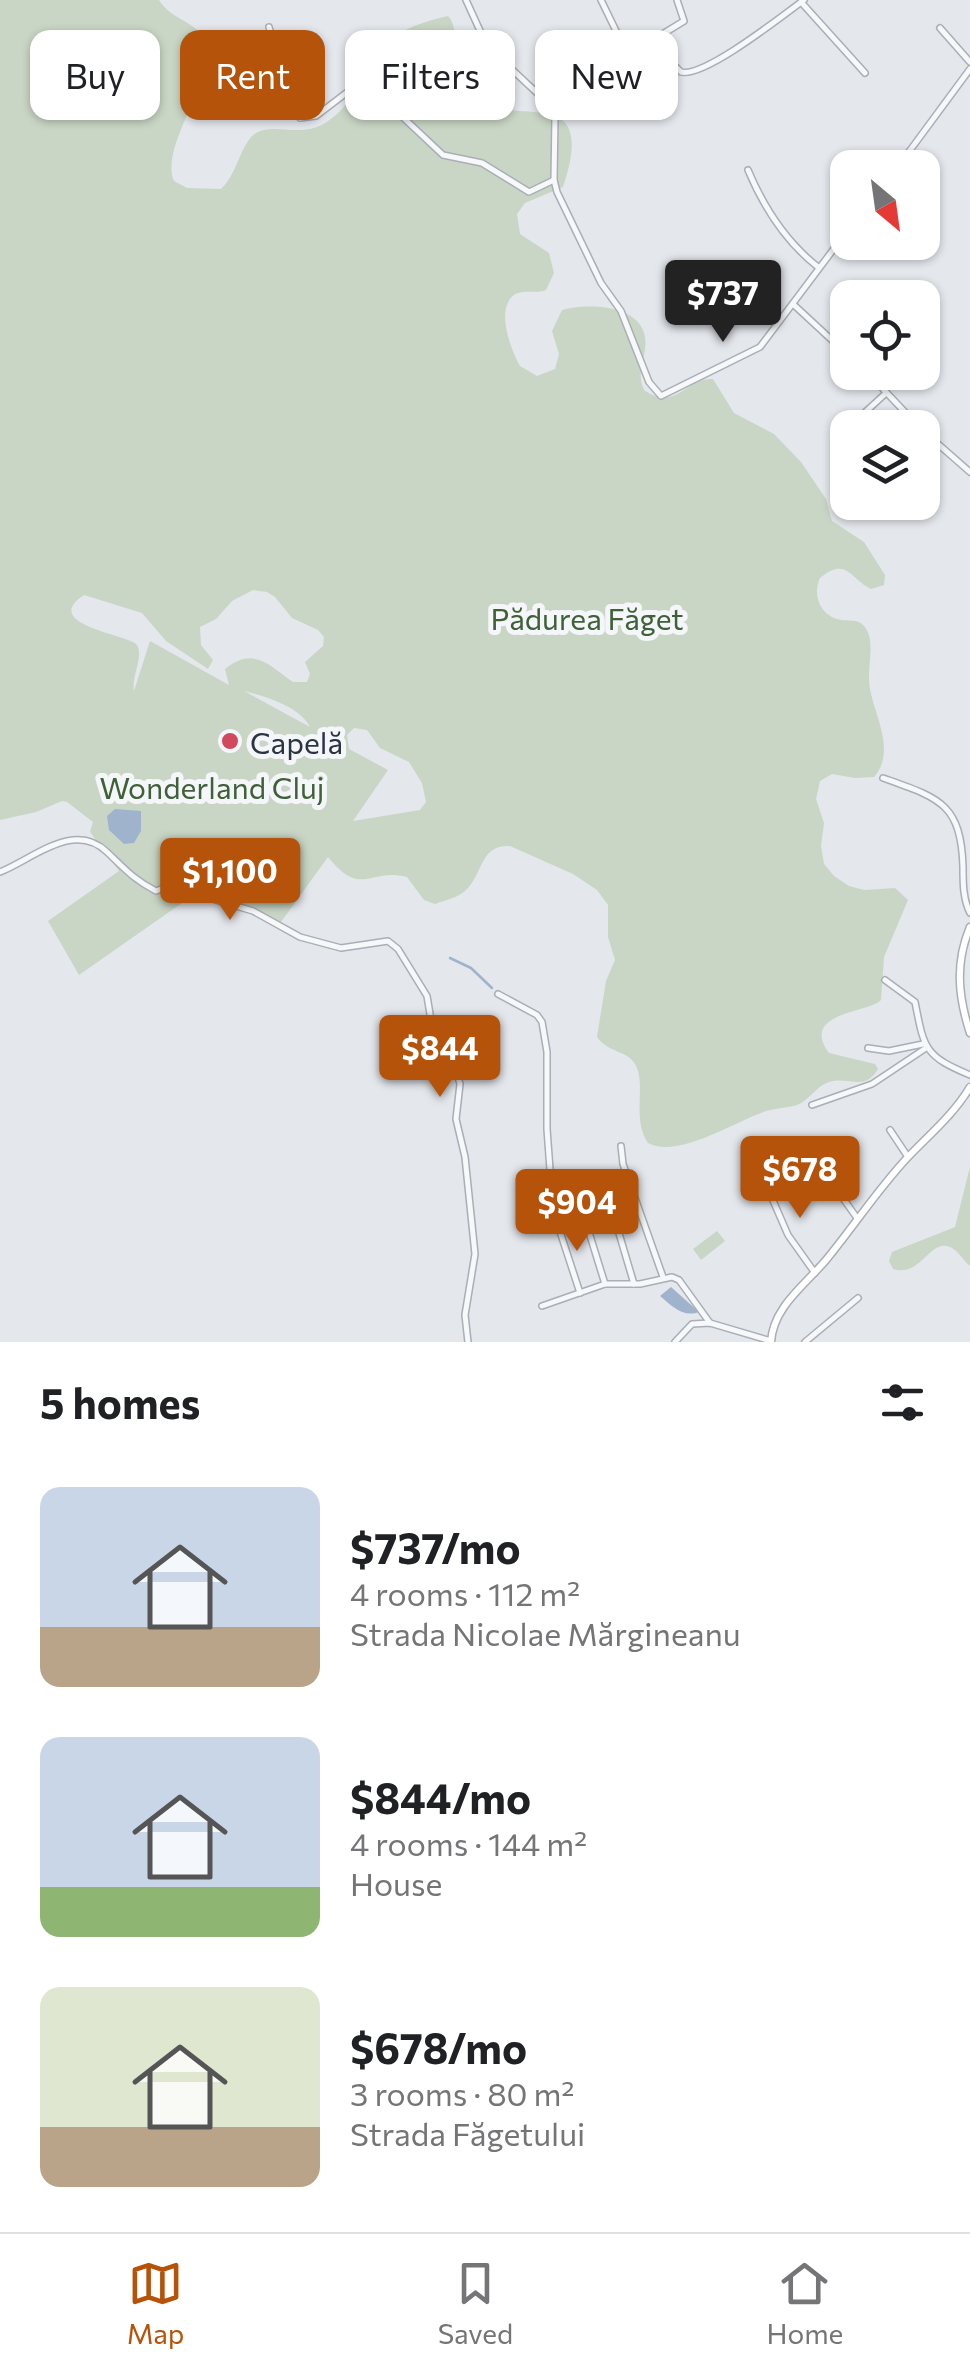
<!DOCTYPE html>
<html lang="en">
<head>
<meta charset="utf-8">
<style>
  body { margin:0; font-family:Commissioner,sans-serif; background:#f6f6f6; color:#202124; height:100vh; display:flex; flex-direction:column; font-size:38px; white-space:nowrap }
  * { box-sizing:border-box; margin:0 }
  p { font-size:32px; color:#757577 }
  .icon { flex:none; width:55px; height:55px; fill:none; stroke:currentColor; stroke-width:2; stroke-linecap:round; stroke-linejoin:round }
  .map { position:relative; height:1342px; overflow:hidden }
  .panel { display:flex; flex-direction:column; background:#fff; flex:1 }
  .panel>* { flex:none }
  .hud { position:absolute; left:30px; top:30px; width:910px; height:90px; display:flex; gap:20px }
  .needle { width:65px; rotate:151deg }
  .tools { position:absolute; left:830px; top:150px; display:grid; gap:20px }
  .tools a { display:grid; place-items:center; width:110px; height:110px; border-radius:20px; background:#fff; box-shadow:0 2px 8px #0004; font-size:50px }
  .price { position:absolute; translate:-50% -85px; padding:0 22px; border-radius:10px; background:#b45309; color:#fff; font-size:32px; line-height:65px; filter:drop-shadow(0 2px 5px #0008) }
  .price::after { content:''; position:absolute; left:50%; top:60px; width:30px; height:22px; margin-left:-15px; background:inherit; clip-path:polygon(0 0,100% 0,50% 100%) }
  .price.current { background:#222; color:#fff }
  ul { padding:0; list-style:none }
  li { display:flex; align-items:center; gap:30px; height:250px; padding:0 40px }
  li span { display:grid; place-items:center; flex:none; width:280px; height:200px; border-radius:20px; color:#555 }
  li>.icon { margin-inline-start:auto }
  span .icon { width:120px; height:120px; fill:#fffc; stroke-width:1 }
  li b { font-size:42px }
  h2 { display:flex; justify-content:space-between; align-items:center; height:120px; padding:0 40px; font-size:42px }
  .pill { padding:0 35px; border-radius:20px; background:#fff; box-shadow:0 2px 8px #0004; font-size:35px; line-height:90px }
  .pill.current { background:#b45309; color:#fff }
  .tabs { display:flex; justify-content:space-around; align-items:center; height:140px; border-top:2px solid #e0e0e0; background:#fff; font-size:28px; color:#757577 }
  .tabs a { display:grid; justify-items:center; gap:5px }
  .tabs .current { color:#b45309 }
  .map>svg:first-child { display:block }
  .green { fill:#c9d6c5; fill-rule:evenodd }
  .water { fill:#9fb4cc }
  .lines { fill:none; stroke-linecap:round; stroke-linejoin:round }
  .stream { stroke:#9fb4cc; stroke-width:2.5 }
  .minor-casing { stroke:#a9aeb7; stroke-width:8 }
  .secondary-casing { stroke:#a9aeb7; stroke-width:9 }
  .minor { stroke:#f7f8fa; stroke-width:5 }
  .secondary { stroke:#fff; stroke-width:6 }
  .poi-dot { fill:#d1495b; stroke:#f4f6f9; stroke-width:4 }
  .labels { text-anchor:middle; dominant-baseline:central; stroke-width:10; stroke-linejoin:round; paint-order:stroke }
  .park-label { font-size:30px; fill:#3f6138; stroke:#f4f6f9 }
  .poi-label { font-size:30px; fill:#2b3445; stroke:#f4f6f9; text-anchor:start }
</style>
</head>
<body>
<div class="map">
<svg width="970" height="1342" viewBox="0 0 970 1342">
  <rect width="100%" height="100%" fill="#e4e7ec"/>
  <g class="green">
    <path d="M 0,0 L 159,0 C 171,20 193,19 205,40 C 222,70 158,146 174,181 L 187,188 L 221,189 C 238,174 241,140 258,132 C 275,123 301,138 325,123 C 355,104 358,81 374,55 C 387,33 425,21 448,16 C 463,32 446,67 463,89 C 501,139 602,70 563,187 L 525,203 L 517,214 L 520,234 L 549,253 L 554,273 L 546,290 C 537,294 522,289 514,295 C 495,309 511,350 520,366 L 537,376 L 555,369 L 559,354 L 552,331 L 562,310 C 586,303 640,304 645,337 C 648,356 634,374 645,391 C 678,411 686,377 713,379 L 734,413 L 774,434 L 801,462 L 826,499 L 832,521 L 864,542 L 885,575 L 884,585 L 871,589 C 850,579 847,556 820,578 C 812,595 820,616 841,620 C 848,621 857,619 863,625 C 876,637 868,664 869,679 C 869,707 899,749 874,777 L 855,778 L 832,774 L 820,781 L 816,799 L 824,823 L 821,846 L 824,864 L 834,876 L 849,886 L 864,890 L 895,888 L 908,900 L 884,957 L 881,1000 C 869,1013 799,1012 829,1053 L 875,1064 L 878,1069 C 864,1092 850,1076 829,1082 C 816,1086 810,1100 797,1105 C 787,1108 777,1108 766,1111 C 736,1121 678,1159 648,1143 C 631,1118 647,1084 635,1064 C 627,1050 610,1054 597,1037 L 606,981 L 615,960 L 608,937 L 608,905 L 597,890 L 573,874 L 510,846 C 480,844 483,874 466,890 C 458,898 445,900 435,904 L 424,900 L 407,877 C 369,867 362,899 328,857 L 281,922 L 180,879 L 172,898 L 182,903 L 79,975 L 48,921 L 119,871 L 90,832 L 93,822 L 67,802 L 62,801 L 36,812 L 0,820 ZM 253,590 L 267,592 L 275,597 L 292,618 L 318,630 L 324,637 L 323,646 L 305,662 L 310,674 L 307,682 L 293,682 C 271,667 255,645 225,669 L 229,685 L 150,641 L 134,691 C 131,677 144,657 137,645 C 132,635 38,625 84,595 L 142,613 L 166,641 L 208,669 L 213,660 L 201,645 L 200,627 L 216,619 L 232,601 ZM 244,691 C 265,696 300,707 310,727 ZM 354,728 L 367,730 L 380,748 L 409,762 L 422,783 L 426,802 L 420,810 L 353,821 L 388,770 L 349,749 L 347,735 Z"/>
    <path d="M 970,1167 L 970,1266 C 964,1261 959,1252 952,1248 C 930,1236 922,1278 893,1269 L 889,1261 L 892,1252 L 955,1227 Z"/>
    <path d="M 717,1231 L 725,1241 L 701,1260 L 693,1249 Z"/>
  </g>
  <g class="water">
    <path d="M 115,809 L 141,811 L 141,831 L 134,843 L 124,844 L 109,830 L 107,816 Z"/>
    <path d="M 671,1287 L 699,1312 C 683,1318 672,1306 660,1296 Z"/>
  </g>
  <g class="lines">
    <path class="stream" d="M 450,958 L 471,968 L 492,988"/>
    <defs>
      <g id="minor">
        <path d="M 466,0 L 487,46 L 552,107 L 555,116 L 554,180 L 557,192 L 601,283 L 621,311 L 649,382 L 661,396 L 760,347 L 848,230"/>
        <path d="M 601,0 L 619,37 L 647,49"/>
        <path d="M 801,2 L 865,73"/>
        <path d="M 269,27 L 294,113 L 300,118 L 316,116 L 354,87 L 392,107 L 443,155 L 482,163 L 529,192 L 554,180"/>
        <path d="M 940,28 L 970,62"/>
        <path d="M 662,53 L 661,35 L 684,21 L 677,0"/>
        <path d="M 552,107 L 594,76 L 647,49 L 662,53 L 681,72 C 704,78 782,16 804,0"/>
        <path d="M 897,168 L 970,69"/>
        <path d="M 748,170 C 764,208 786,242 818,267"/>
        <path d="M 794,305 L 848,355"/>
        <path d="M 867,372 L 920,428"/>
        <path d="M 848,428 L 886,393"/>
        <path d="M 922,430 L 970,472"/>
        <path d="M 847,483 L 848,482"/>
        <path d="M 883,778 C 939,798 961,803 963,867 C 963,883 963,899 970,913"/>
        <path d="M 0,872 C 33,859 74,820 107,852 C 125,869 133,879 156,891 L 169,886 L 253,911 L 300,937 L 341,948 L 388,941 L 398,949 L 427,996 L 431,1020 L 455,1066 L 460,1084 L 456,1119 L 465,1157 L 475,1254 L 465,1315 L 468,1342"/>
        <path d="M 885,980 L 915,1002 C 924,1048 924,1056 970,1075"/>
        <path d="M 498,994 L 537,1015 L 542,1022 L 547,1052 L 547,1129 L 553,1210 L 580,1293"/>
        <path d="M 868,1048 L 889,1051 L 923,1044"/>
        <path d="M 812,1105 L 872,1084 L 926,1048"/>
        <path d="M 890,1130 L 908,1157"/>
        <path d="M 621,1146 L 623,1164 L 663,1277"/>
        <path d="M 815,1147 L 835,1187 L 857,1218"/>
        <path d="M 765,1182 L 788,1235 L 815,1273"/>
        <path d="M 605,1186 L 634,1284"/>
        <path d="M 583,1213 L 605,1284"/>
        <path d="M 542,1306 L 605,1284 L 640,1284 L 672,1277 L 679,1280 L 710,1323"/>
        <path d="M 675,1342 L 692,1324 L 710,1323 L 771,1341"/>
        <path d="M 805,1342 L 858,1298"/>
      </g>
      <g id="secondary">
        <path d="M 970,927 C 955,963 958,996 970,1033"/>
        <path d="M 771,1342 C 773,1307 805,1285 826,1260 C 854,1226 878,1189 908,1157 C 930,1134 954,1114 970,1087"/>
      </g>
    </defs>
    <use href="#minor" class="minor-casing"/>
    <use href="#secondary" class="secondary-casing"/>
    <use href="#minor" class="minor"/>
    <use href="#secondary" class="secondary"/>
  </g>
  <circle class="poi-dot" cx="230" cy="741" r="10"/>
  <g class="labels">
    <g class="park-label">
      <text x="587" y="617">Pădurea Făget</text>
      <text x="212" y="786">Wonderland Cluj</text>
    </g>
    <g class="poi-label">
      <text x="250" y="741">Capelă</text>
    </g>
  </g>
</svg>
<div class="tools">
<a><svg class="needle" viewBox="-14 -14 28 28"><path d="M0-13l5 13h-10z" fill="#e53935"/><path d="M0 13l5-13h-10z" fill="#757577"/></svg></a>
<a><svg class="icon" aria-label="locate" viewBox="0 0 24 24"><circle cx="12" cy="12" r="6"/><path d="M12 2v4M12 18v4M2 12h4M18 12h4"/></svg></a>
<a><svg class="icon" aria-label="layers" viewBox="0 0 24 24"><path d="M12 4l9 5-9 5-9-5zM3 14l9 5 9-5"/></svg></a>
</div>
<b class="price current" style="left:723px;top:345px">$737</b>
<b class="price" style="left:230px;top:923px">$1,100</b>
<b class="price" style="left:440px;top:1100px">$844</b>
<b class="price" style="left:800px;top:1221px">$678</b>
<b class="price" style="left:577px;top:1254px">$904</b>
<div class="hud">
<a class="pill">Buy</a>
<a class="pill current">Rent</a>
<a class="pill">Filters</a>
<a class="pill">New</a>
</div>
</div>
<section class="panel">
<h2>5 homes<svg class="icon" aria-label="filters" viewBox="0 0 24 24"><path d="M4 7h16M4 17h16"/><circle cx="9" cy="7" r="2"/><circle cx="15" cy="17" r="2"/></svg></h2>
<ul>
<li><span style="background:linear-gradient(#c9d6e8 70%,#b9a48a 0)"><svg class="icon" aria-label="home" viewBox="0 0 24 24"><path d="M3 11l9-7 9 7M6 9v11h12V9"/></svg></span><div><b>$737/mo</b><p>4 rooms · 112 m²</p><p>Strada Nicolae Mărgineanu</p></div></li>
<li><span style="background:linear-gradient(#c9d6e8 75%,#8fb573 0)"><svg class="icon" aria-label="home" viewBox="0 0 24 24"><path d="M3 11l9-7 9 7M6 9v11h12V9"/></svg></span><div><b>$844/mo</b><p>4 rooms · 144 m²</p><p>House</p></div></li>
<li><span style="background:linear-gradient(#dfe7d0 70%,#b9a48a 0)"><svg class="icon" aria-label="home" viewBox="0 0 24 24"><path d="M3 11l9-7 9 7M6 9v11h12V9"/></svg></span><div><b>$678/mo</b><p>3 rooms · 80 m²</p><p>Strada Făgetului</p></div></li>
</ul>
</section>
<nav class="tabs">
<a class="current"><svg class="icon" aria-label="map" viewBox="0 0 24 24"><path d="M3 6l6-2 6 2 6-2v14l-6 2-6-2-6 2zM9 4v14M15 6v14"/></svg>Map</a>
<a><svg class="icon" aria-label="saved" viewBox="0 0 24 24"><path d="M7 4h10v16l-5-4-5 4z"/></svg>Saved</a>
<a><svg class="icon" aria-label="home" viewBox="0 0 24 24"><path d="M3 11l9-7 9 7M6 9v11h12V9"/></svg>Home</a>
</nav>
</body>
</html>
